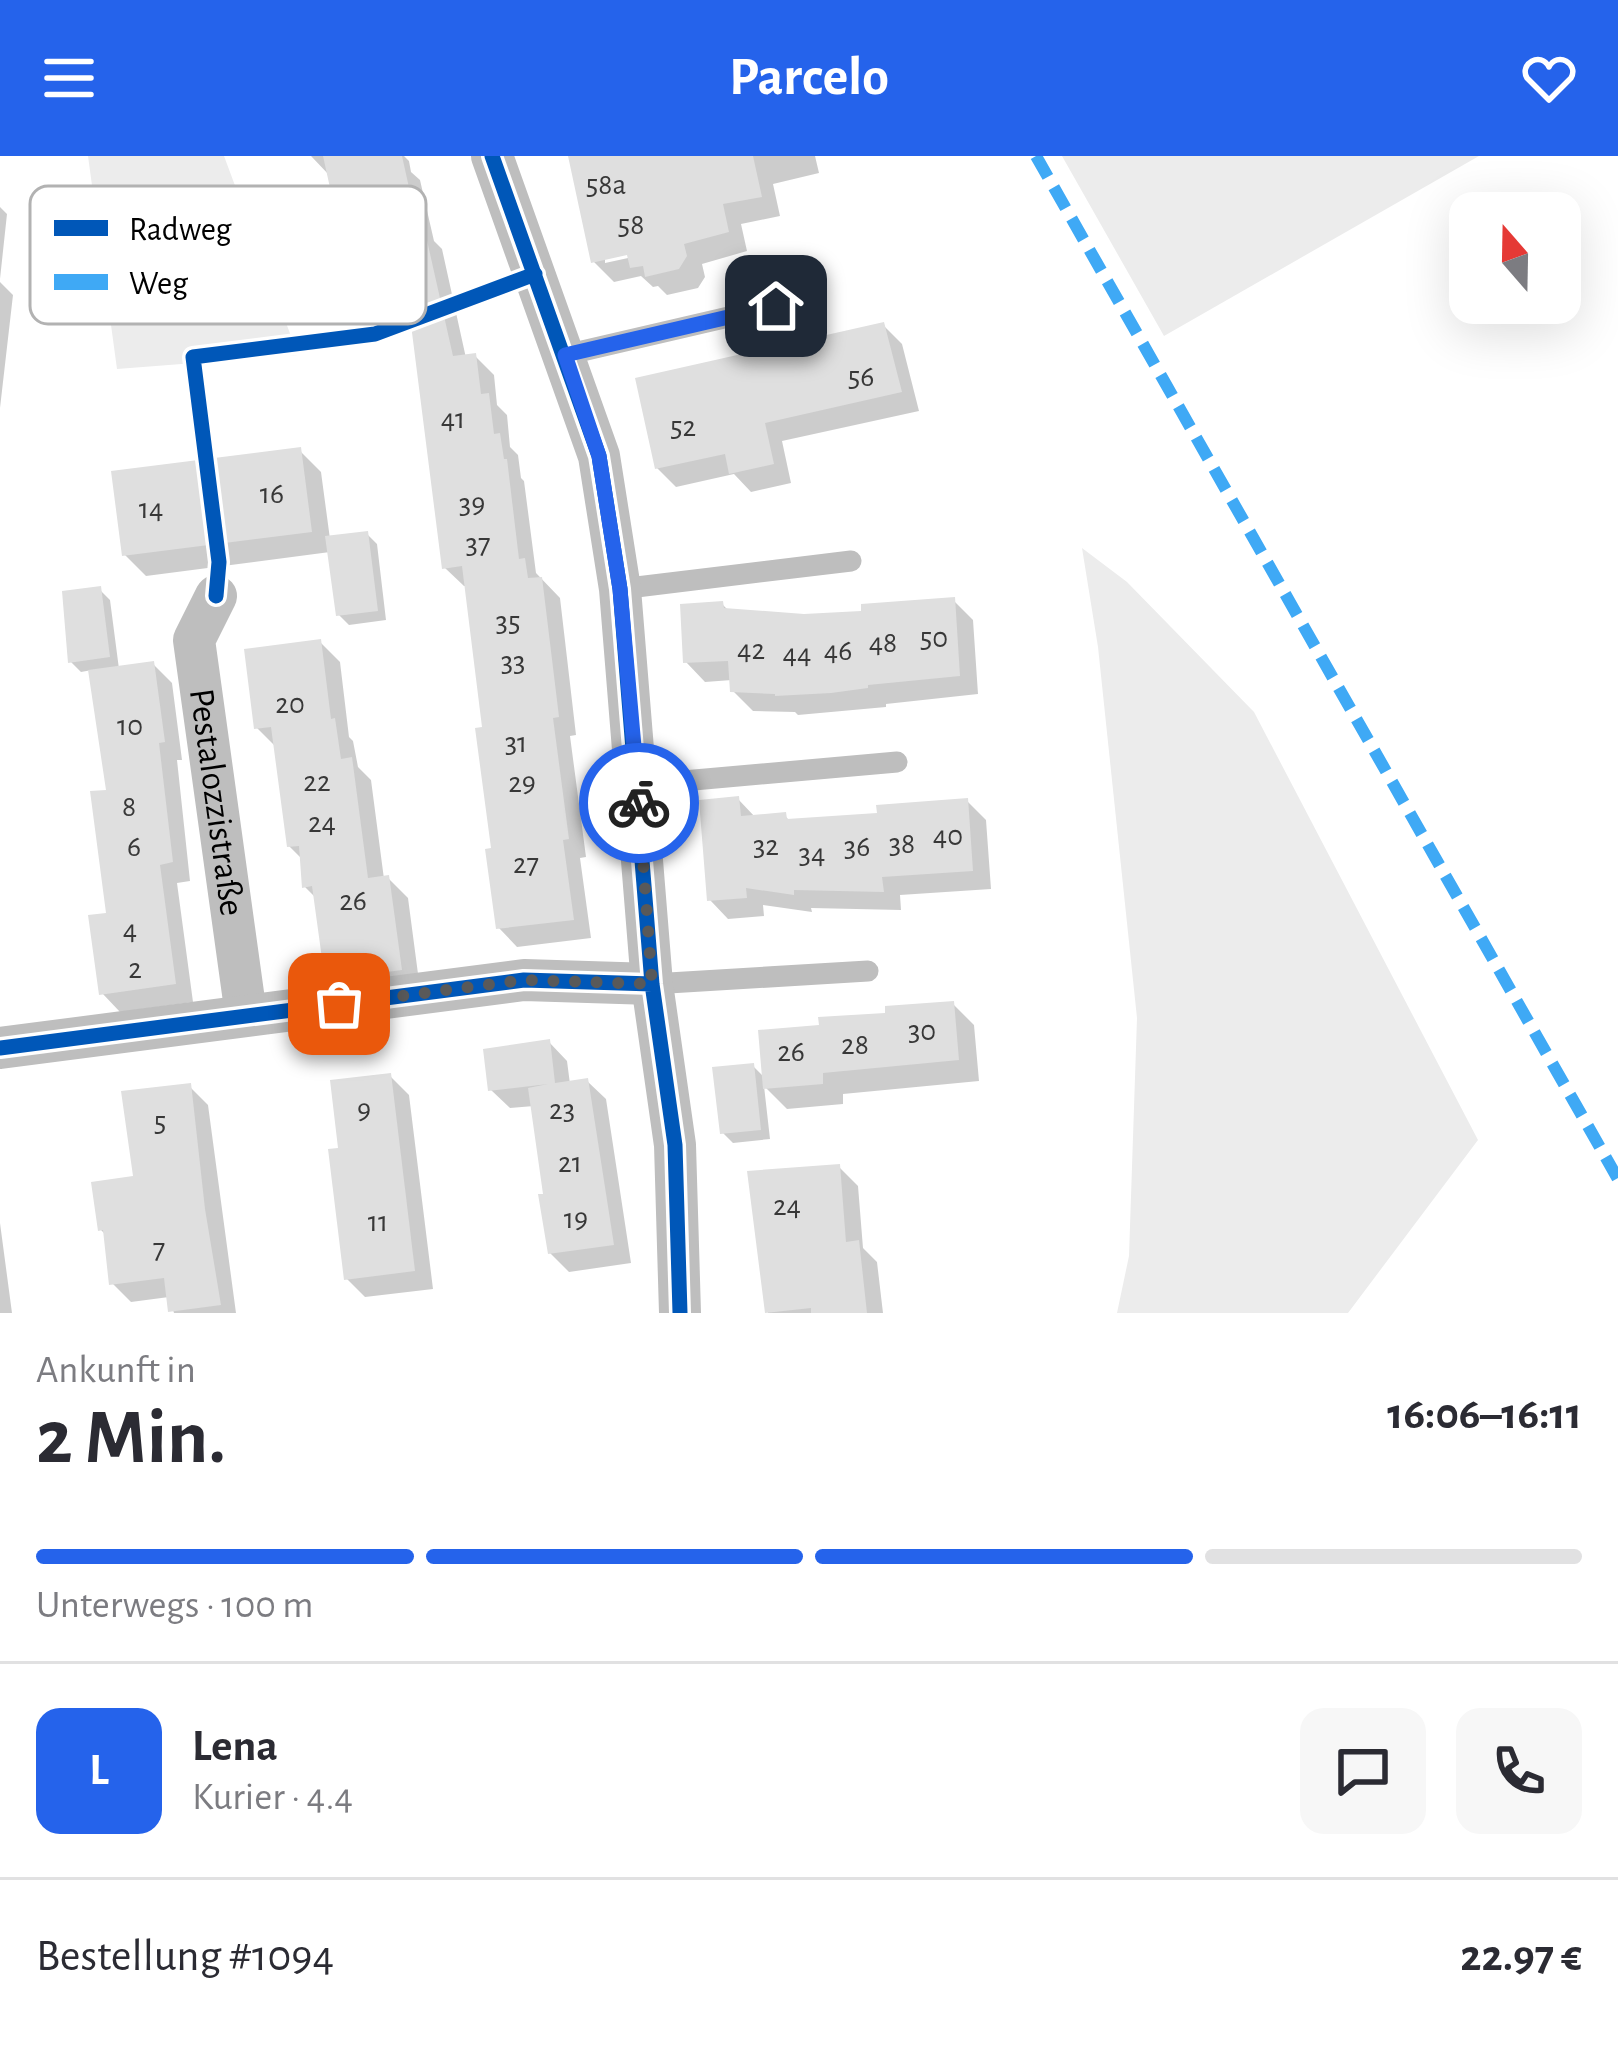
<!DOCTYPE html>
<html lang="de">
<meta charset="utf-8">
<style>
body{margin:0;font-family:"Alegreya Sans",sans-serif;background:#f7f7f7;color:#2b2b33;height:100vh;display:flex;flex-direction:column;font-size:45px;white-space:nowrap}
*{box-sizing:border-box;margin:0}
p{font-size:39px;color:#7c7c81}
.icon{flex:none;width:66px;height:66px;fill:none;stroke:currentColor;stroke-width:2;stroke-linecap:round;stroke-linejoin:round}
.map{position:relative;height:1157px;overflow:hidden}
.details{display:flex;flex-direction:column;background:#fff;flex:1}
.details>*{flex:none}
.needle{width:78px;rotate:340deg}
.controls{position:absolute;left:1449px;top:36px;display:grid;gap:24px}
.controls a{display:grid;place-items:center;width:132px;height:132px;border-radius:24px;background:#fff;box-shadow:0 12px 48px #0002;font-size:60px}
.pin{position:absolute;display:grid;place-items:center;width:102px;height:102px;color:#fff;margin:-51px;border-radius:24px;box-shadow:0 6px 18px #0006}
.courier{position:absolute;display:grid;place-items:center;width:120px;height:120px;margin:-60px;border:9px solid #2563eb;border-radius:50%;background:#fff;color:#222;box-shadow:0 3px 15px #0007}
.head em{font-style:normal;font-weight:700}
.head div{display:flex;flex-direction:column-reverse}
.head{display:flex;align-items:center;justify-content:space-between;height:204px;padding:0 36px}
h1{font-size:78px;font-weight:700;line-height:90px}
.bar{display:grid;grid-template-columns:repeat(4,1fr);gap:18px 12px;align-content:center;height:144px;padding:0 36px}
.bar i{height:15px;border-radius:9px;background:#e1e1e2}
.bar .active{background:#2563eb}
.bar p{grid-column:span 4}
.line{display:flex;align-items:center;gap:30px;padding:0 36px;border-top:3px solid #e1e1e2}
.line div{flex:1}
.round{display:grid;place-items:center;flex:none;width:126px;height:126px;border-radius:24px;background:#f7f7f7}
header{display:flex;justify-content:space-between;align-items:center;height:156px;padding:0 36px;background:#2563eb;color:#fff;font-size:54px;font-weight:700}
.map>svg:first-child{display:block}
.green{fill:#ececec}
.shadow{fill:#0003;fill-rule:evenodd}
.building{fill:#dfdfdf}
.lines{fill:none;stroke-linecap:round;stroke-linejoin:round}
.lane{stroke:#bebebe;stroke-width:21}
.street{stroke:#bebebe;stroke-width:42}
.quiet{stroke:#3fa9f5;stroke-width:12;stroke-dasharray:24 12;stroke-linecap:butt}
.cycleway-casing{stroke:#fff;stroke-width:22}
.cycleway{stroke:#0057b8;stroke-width:15}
.done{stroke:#595959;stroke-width:12;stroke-dasharray:0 21.6}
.route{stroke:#2563eb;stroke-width:15}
.labels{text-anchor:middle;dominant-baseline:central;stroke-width:9;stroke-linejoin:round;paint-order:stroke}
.number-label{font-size:30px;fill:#383838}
.street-label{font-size:36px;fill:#000;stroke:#fff}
.key{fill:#fff;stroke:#b2b2b2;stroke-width:3}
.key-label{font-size:33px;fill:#000}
</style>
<header><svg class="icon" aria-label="menu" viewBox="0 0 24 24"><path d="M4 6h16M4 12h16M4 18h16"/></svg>Parcelo<svg class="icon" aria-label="heart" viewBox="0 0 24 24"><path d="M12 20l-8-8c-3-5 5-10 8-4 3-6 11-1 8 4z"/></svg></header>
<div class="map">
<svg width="1618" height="1157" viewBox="0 0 1618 1157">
<rect width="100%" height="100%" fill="#fff"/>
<!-- green -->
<path class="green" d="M88,0h136l74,199 -181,14z
M1062,0h417l-315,180z
M1082,392l45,34 127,130 224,428 -130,173h-231l12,-57 8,-238 -39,-371z"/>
<!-- shadow -->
<path class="shadow" d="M311,0h93l5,5 2,11 9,8 14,61 8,8 24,109 9,-2 19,19 3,30 10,10 3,32 8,8 3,23 3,3 12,92 24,25 16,137 -6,1 16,121 -6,1 11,80 -74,9 -18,-19 -13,-199 -18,-143h-4l-19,-18 -33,-253 -14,-14 -3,-15 -25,5 -19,-18 -21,-97z
M571,0h244l4,17 -46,11 7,32 -39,8 6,27 -45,13 3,13 -7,11 -31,7 -9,-9 -5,1 -12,-11 -27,6 -20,-20zM641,93l1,6 -37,8v-6z
M0,51l7,7 -7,65z
M0,126l13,13 -13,113z
M883,169l19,19 17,67 -137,30 9,42 -40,9 -17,-18 -58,13 -19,-19z
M300,295l21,21 9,67 37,-5 10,10 9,76 -37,5 -10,-10 -9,-63 -184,24 -21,-21z
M100,434l10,10 9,69 34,-5 19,19 10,77h-5l13,121 -13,2 16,119 -73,10 -18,-19 8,-77 -1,-123 -17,-123 -11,2 -10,-10z
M953,444l20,20 5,74 -92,10v3l-88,8 -3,-3 -42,-1 -20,-20 -1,-11 -27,2 -19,-20 36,-58 7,7 75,6 60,-3z
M320,486l20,20 9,75 4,4 5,26 13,13 13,99 4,-1 20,20 12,91 -75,-5 -19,-19 -10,-67 -11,-11 -2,-27 -14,-14 -13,-99 -19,-19z
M738,643l18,19 29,-2 6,6 89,-6 87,-15 19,19 5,69 -91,6 1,15 -90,-2 1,4 -49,-7 1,11 -36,3 -18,-19z
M953,848l21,21 5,56 -136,13v10l-56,5 -23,-23 6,53 -37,4 -10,-10 30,-67 12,12 124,-62z
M549,886l18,19 3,23 17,-3 19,18 25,164 -62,9 -19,-19 -16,-147 -24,2 -19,-18z
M390,920l19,19 24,194 -68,8 -18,-18 -5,-128z
M190,931l18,18 28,208h-62l-5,-16 -38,5 -19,-19 -6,-48 -5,-5 35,-51z
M839,1011l19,19 5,62 14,14 6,51h-115l-18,-139z
M0,1067l12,90h-12z"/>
<!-- building -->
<path class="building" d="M323,0h79l16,72 6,-1 29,129 23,-3 5,41 8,-1 5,41 6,-1 4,26h3l12,100 6,-1 3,20 14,-1 17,140 -6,1 16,121 -6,1 11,80 -78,9 -11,-80 6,-1 -16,-120 7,-1 -20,-161 -20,3 -34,-268 -13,1 -8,-37 -38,9z
M568,0h185l9,41 -39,7 6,28 -45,12 3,12 -8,13 -34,8 -2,-11 -13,2 -3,-13 -36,8z
M884,166l18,70 -137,31 9,41 -45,10 -4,-20 -70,15 -20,-91z
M301,291l11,85 -190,24 -11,-85z
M368,375l10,80 -42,5 -11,-80z
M101,430l9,71 -42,6 -6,-72z
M955,441l5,79 -92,9v3l-37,5 -56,3v-2l-45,-2 -2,-31 -45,2 -3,-59 43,-3 1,7 80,6 57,-3v-7z
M321,483l10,80 4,-1 6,41 11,-2 16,121 21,-3 13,95 -38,5 -2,-15 -39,6 -11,-80 -10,2 -3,-42 -12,1 -16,-120 -17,2 -10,-80z
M154,505l11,81 -6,1 14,119 -13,3 16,119 -77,11 -11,-80 18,-2 -16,-122 16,-1 -18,-120z
M739,640l2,20 45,-4 1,7 90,-6 -1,-8 92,-7 5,73 -91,6 2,15 -90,-2v5l-48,-7 1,10 -40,3 -8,-101z
M954,845l5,59 -136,13v11l-60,5 -5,-59 61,-5 -1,-8 67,-4v-7z
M550,883l5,44 33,-5 26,167 -66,9 -10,-60h5l-15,-106 20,-4 -60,7 -5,-42z
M754,907l7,67 -41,4 -8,-67z
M391,917l24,198 -71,9 -16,-131 10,-1 -8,-68z
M191,927l14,126 16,96 -53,7 -4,-34 -55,7 -6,-55 -5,1 -7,-49 42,-6 -12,-85z
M840,1008l6,78 13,-2 8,73h-56v-5l-46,5 -18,-142z"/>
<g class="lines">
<!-- lane -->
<path class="lane" d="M565,199l211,-49
M620,433l231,-28
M638,629l259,-23
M652,828l216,-13"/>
<!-- street -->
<g class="street">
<path d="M492,0l107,300 21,133 32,395 23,161 5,168"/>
<path id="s1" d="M216,440l-22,44 52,375"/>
<path d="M0,892l524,-68 128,4"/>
</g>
<!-- quiet -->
<path class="quiet" d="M1036,0l582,1023"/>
<!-- cycleway casing -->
<g class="cycleway-casing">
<path id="cycleway" d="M492,0l107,300 21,133 32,395 23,161 5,168
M216,440l3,-34 -26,-205 182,-23 160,-60
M0,892l524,-68 128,4"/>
</g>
<!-- cycleway -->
<use href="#cycleway" class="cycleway"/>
</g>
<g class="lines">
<!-- done -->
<path class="done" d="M339,848l185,-24 128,4 -13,-181"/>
<!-- route -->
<path class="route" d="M639,647l-19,-214 -21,-133 -34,-101 211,-49"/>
</g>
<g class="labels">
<!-- number labels -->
<g class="number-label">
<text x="606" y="29">58a</text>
<text x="631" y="69">58</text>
<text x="861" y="221">56</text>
<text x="453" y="263">41</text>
<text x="683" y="271">52</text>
<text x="272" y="338">16</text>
<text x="472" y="348">39</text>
<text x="151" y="353">14</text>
<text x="478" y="388">37</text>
<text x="508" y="466">35</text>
<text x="934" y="482">50</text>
<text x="883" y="487">48</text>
<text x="751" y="494">42</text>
<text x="838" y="495">46</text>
<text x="797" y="498">44</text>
<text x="513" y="506">33</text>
<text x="290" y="548">20</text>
<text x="130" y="570">10</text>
<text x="516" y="587">31</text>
<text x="317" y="626">22</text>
<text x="522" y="627">29</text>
<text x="129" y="651">8</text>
<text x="322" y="667">24</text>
<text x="948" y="680">40</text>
<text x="902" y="688">38</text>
<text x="766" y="690">32</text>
<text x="134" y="691">6</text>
<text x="857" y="691">36</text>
<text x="812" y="698">34</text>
<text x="526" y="708">27</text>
<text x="353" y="745">26</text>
<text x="130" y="774">4</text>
<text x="135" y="813">2</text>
<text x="922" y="875">30</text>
<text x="855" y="889">28</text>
<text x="791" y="896">26</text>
<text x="364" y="954">9</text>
<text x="562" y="954">23</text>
<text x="160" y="966">5</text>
<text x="570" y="1007">21</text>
<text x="787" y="1050">24</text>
<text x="576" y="1063">19</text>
<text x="378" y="1066">11</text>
<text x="159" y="1093">7</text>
</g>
<!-- street labels -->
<g class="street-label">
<text stroke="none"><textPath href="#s1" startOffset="213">Pestalozzistraße</textPath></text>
</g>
</g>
<!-- legend -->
<rect x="30" y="30" width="396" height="138" rx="18" class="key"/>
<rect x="54" y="64" width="54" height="16" fill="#0057b8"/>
<rect x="54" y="118" width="54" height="16" fill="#3fa9f5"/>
<g class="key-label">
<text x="129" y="84">Radweg</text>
<text x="129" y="138">Weg</text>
</g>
</svg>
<div class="controls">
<a><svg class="needle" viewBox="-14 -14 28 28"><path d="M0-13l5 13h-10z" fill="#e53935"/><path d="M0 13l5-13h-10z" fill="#7c7c81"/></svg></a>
</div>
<div class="pin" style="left:339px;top:848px;background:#ea580c"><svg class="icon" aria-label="bag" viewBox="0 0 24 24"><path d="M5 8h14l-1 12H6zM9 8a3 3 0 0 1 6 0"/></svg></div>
<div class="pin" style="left:776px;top:150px;background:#1f2937"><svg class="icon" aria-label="home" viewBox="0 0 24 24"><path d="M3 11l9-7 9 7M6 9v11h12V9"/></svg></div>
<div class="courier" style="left:639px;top:647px"><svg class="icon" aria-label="bike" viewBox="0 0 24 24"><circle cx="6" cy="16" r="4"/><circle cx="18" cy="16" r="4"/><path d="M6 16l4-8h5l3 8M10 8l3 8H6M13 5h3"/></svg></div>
</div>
<section class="details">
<div class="head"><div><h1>2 Min.</h1><p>Ankunft in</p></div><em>16:06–16:11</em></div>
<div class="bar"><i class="active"></i><i class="active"></i><i class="active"></i><i></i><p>Unterwegs · 100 m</p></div>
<div class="line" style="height:216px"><b class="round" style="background:#2563eb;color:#fff">L</b><div><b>Lena</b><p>Kurier · 4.4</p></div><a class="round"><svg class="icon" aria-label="chat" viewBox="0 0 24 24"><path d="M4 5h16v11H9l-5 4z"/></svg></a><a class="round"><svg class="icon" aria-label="phone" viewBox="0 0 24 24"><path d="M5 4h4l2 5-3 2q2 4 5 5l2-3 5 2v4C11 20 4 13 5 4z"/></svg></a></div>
<div class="line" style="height:156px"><div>Bestellung #1094</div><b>22.97 €</b></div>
</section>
